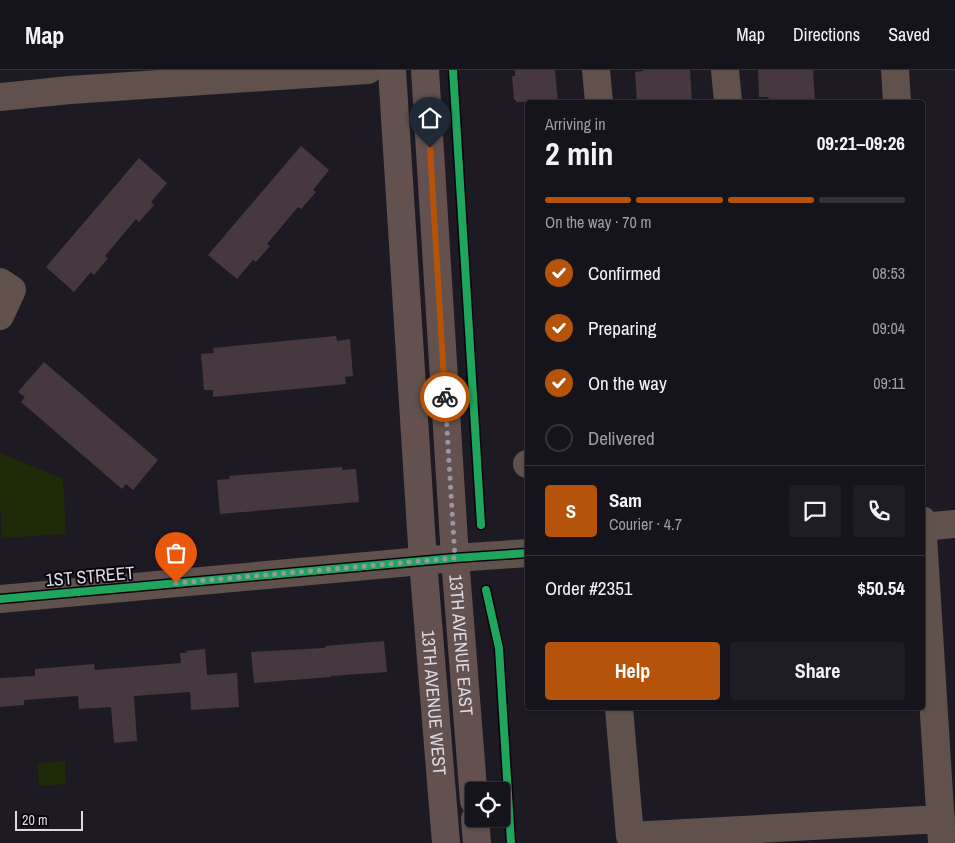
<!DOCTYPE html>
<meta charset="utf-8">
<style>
body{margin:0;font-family:"Archivo Narrow",sans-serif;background:#1f1d24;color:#f1f3f6;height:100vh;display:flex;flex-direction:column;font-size:19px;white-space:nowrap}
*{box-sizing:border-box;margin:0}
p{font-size:16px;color:#9e9ea3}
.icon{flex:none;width:28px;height:28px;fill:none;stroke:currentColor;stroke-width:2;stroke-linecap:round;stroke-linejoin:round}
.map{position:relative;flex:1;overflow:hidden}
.panel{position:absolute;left:525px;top:30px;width:400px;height:610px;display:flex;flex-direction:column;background:#16141b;border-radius:5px;box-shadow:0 1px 4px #0004,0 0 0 1px #35333a}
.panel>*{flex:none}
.tools{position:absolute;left:465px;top:712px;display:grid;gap:10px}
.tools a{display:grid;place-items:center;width:45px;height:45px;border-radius:5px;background:#16141b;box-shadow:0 1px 4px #0004,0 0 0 1px #35333a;font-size:25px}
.scale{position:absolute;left:15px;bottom:12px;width:68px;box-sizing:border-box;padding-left:5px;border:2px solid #ddd9e4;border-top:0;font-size:14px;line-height:18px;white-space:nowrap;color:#ddd9e4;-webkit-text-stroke:4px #07050b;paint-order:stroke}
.pin{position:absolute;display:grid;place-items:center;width:42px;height:42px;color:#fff;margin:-51px -21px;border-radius:50% 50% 50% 0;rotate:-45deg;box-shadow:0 0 5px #0007}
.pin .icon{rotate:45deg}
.courier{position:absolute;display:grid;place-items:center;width:50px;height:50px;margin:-25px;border:4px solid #b45309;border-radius:50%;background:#fff;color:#222;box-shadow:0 1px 6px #0007}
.overview em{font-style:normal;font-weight:700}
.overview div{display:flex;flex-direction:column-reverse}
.overview{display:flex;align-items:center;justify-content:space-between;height:85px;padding:0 20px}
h1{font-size:32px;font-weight:700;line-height:38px}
.bar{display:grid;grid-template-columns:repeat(4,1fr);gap:8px 5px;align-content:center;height:60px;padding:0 20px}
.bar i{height:6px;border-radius:4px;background:#35333a}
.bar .on{background:#b45309}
.bar p{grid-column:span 4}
.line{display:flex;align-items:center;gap:12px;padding:0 20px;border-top:1px solid #35333a}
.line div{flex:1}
.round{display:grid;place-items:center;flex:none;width:52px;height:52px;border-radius:5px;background:#1f1d24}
ol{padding:0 20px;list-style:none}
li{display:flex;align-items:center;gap:15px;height:55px}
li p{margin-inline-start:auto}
li .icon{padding:5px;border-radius:50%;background:#b45309;color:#fff;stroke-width:4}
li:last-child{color:#9e9ea3}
li i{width:28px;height:28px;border:2px solid #35333a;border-radius:50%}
.cta{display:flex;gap:10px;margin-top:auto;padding:10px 20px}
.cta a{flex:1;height:58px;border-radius:5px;background:#b45309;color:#fff;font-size:20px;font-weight:700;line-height:58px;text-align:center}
.cta a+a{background:#1f1d24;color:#f1f3f6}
header{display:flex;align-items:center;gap:30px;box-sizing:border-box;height:70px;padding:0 25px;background:#16141b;border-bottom:1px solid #35333a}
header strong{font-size:24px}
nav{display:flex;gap:28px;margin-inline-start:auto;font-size:18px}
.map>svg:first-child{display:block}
.green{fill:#1f2a09}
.building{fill:#46383e}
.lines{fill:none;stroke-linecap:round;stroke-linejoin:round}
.minor{stroke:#60514c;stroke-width:28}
.major{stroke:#62514e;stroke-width:28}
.cycleway-casing{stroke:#07050b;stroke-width:11}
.cycleway{stroke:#20a55d;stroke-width:8}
.done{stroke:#9a96a1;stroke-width:5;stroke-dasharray:0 9}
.route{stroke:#b45309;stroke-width:6}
.labels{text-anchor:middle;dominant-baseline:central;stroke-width:4;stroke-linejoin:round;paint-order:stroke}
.street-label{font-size:18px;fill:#ddd9e4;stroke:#07050b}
</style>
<header>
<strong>Map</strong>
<nav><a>Map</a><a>Directions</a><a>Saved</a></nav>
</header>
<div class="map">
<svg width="955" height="773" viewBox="0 0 955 773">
<rect width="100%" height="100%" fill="#1e1a24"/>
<!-- green -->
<path class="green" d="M0,383l63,26 3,55 -64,4 -2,-35z
M65,691l1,23 -27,2 -1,-23z"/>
<!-- building -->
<path class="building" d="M515,0h40l3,32h-42v-2h-2l-2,-24h3z
M644,0h46l2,32h-55l-2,-30 8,-1z
M758,0h55l2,32h-42l-6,-5h-8z
M301,76l28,24 -16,20 3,2 -15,17 -3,-2 -31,37 3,2 -14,16 -3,-2 -16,19 -29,-24z
M139,88l28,25 -16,19 3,3 -15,17 -3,-3 -31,37 3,2 -14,17 -3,-3 -17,20 -28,-25z
M336,266l1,5 13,-2 3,37 -8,1 1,7 -133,13v-7h-9l-3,-36 13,-1 -1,-5z
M44,292l114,98 -25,30 -7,-6 -4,5 -101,-87 4,-5 -7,-5z
M342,397v3l14,-1 3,33 -139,12 -3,-34 13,-1 -1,-3z
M384,571l3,31 -56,4v1l-77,6 -3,-31 74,-4v-2z
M205,579l2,26 30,-2 2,34 -48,3 -1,-18 -56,4 3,45 -23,2 -3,-36 -32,2 -1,-13 -54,4v5l-24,2v-29l35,-2v-7l59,-5 1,6 86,-7 -1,-10h7l-1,-2z"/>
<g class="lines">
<!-- minor -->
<path class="minor" d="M596,0l3,32
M725,0l3,32
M895,0l2,32
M0,27l70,-7 298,-20
M0,212l12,8 -12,26
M527,394h1
M922,450l20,323
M922,457l33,-3
M0,529l455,-41 73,-5
M619,638l11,128 311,-17"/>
<!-- major -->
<g class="major">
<path id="s1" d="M392,0l31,491 23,282"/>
<path id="s2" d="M425,0l30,488 19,243"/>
<path d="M475,749l2,24"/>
</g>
<!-- cycleway casing -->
<g class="cycleway-casing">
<path id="cycleway" d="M453,0l28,455
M486,520l13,58 12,195
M0,529l455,-41 73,-5"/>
</g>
<!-- cycleway -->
<use href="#cycleway" class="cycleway"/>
</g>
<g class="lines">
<!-- done -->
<path class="done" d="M176,513l279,-25 -10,-161"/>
<!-- route -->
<path class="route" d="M430,78l15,249"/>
</g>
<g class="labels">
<!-- street labels -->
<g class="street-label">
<text transform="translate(90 506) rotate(-5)">1ST STREET</text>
<text stroke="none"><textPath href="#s2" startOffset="576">13TH AVENUE EAST</textPath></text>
<text stroke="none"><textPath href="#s1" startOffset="634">13TH AVENUE WEST</textPath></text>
</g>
</g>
</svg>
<div class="tools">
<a><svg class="icon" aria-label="locate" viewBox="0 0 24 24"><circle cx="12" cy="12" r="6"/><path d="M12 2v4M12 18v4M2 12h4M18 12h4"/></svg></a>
</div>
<div class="scale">20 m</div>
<div class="pin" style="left:176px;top:513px;background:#ea580c"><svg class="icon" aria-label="bag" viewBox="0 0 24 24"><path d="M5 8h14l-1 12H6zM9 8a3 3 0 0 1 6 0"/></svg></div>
<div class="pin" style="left:430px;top:78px;background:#1f2937"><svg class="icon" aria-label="home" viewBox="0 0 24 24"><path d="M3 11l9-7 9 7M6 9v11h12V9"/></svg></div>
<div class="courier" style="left:445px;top:327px"><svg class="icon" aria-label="bike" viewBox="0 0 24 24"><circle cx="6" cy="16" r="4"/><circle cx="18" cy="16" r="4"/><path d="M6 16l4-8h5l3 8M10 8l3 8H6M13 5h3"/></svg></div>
<section class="panel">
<div class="overview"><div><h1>2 min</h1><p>Arriving in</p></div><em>09:21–09:26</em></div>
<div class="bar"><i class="on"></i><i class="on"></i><i class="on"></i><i></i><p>On the way · 70 m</p></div>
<ol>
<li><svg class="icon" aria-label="check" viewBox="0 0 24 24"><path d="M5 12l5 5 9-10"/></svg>Confirmed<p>08:53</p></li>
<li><svg class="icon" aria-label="check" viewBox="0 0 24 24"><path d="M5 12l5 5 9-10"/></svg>Preparing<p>09:04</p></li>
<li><svg class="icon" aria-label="check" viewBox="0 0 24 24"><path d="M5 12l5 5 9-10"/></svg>On the way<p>09:11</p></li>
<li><i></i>Delivered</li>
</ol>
<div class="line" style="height:90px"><b class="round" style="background:#b45309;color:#fff">S</b><div><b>Sam</b><p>Courier · 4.7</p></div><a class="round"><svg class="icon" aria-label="chat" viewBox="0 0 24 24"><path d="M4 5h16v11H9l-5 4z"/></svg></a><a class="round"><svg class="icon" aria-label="phone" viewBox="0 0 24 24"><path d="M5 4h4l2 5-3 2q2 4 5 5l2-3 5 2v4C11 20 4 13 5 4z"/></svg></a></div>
<div class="line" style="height:65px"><div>Order #2351</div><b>$50.54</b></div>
<div class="cta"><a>Help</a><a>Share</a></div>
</section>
</div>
